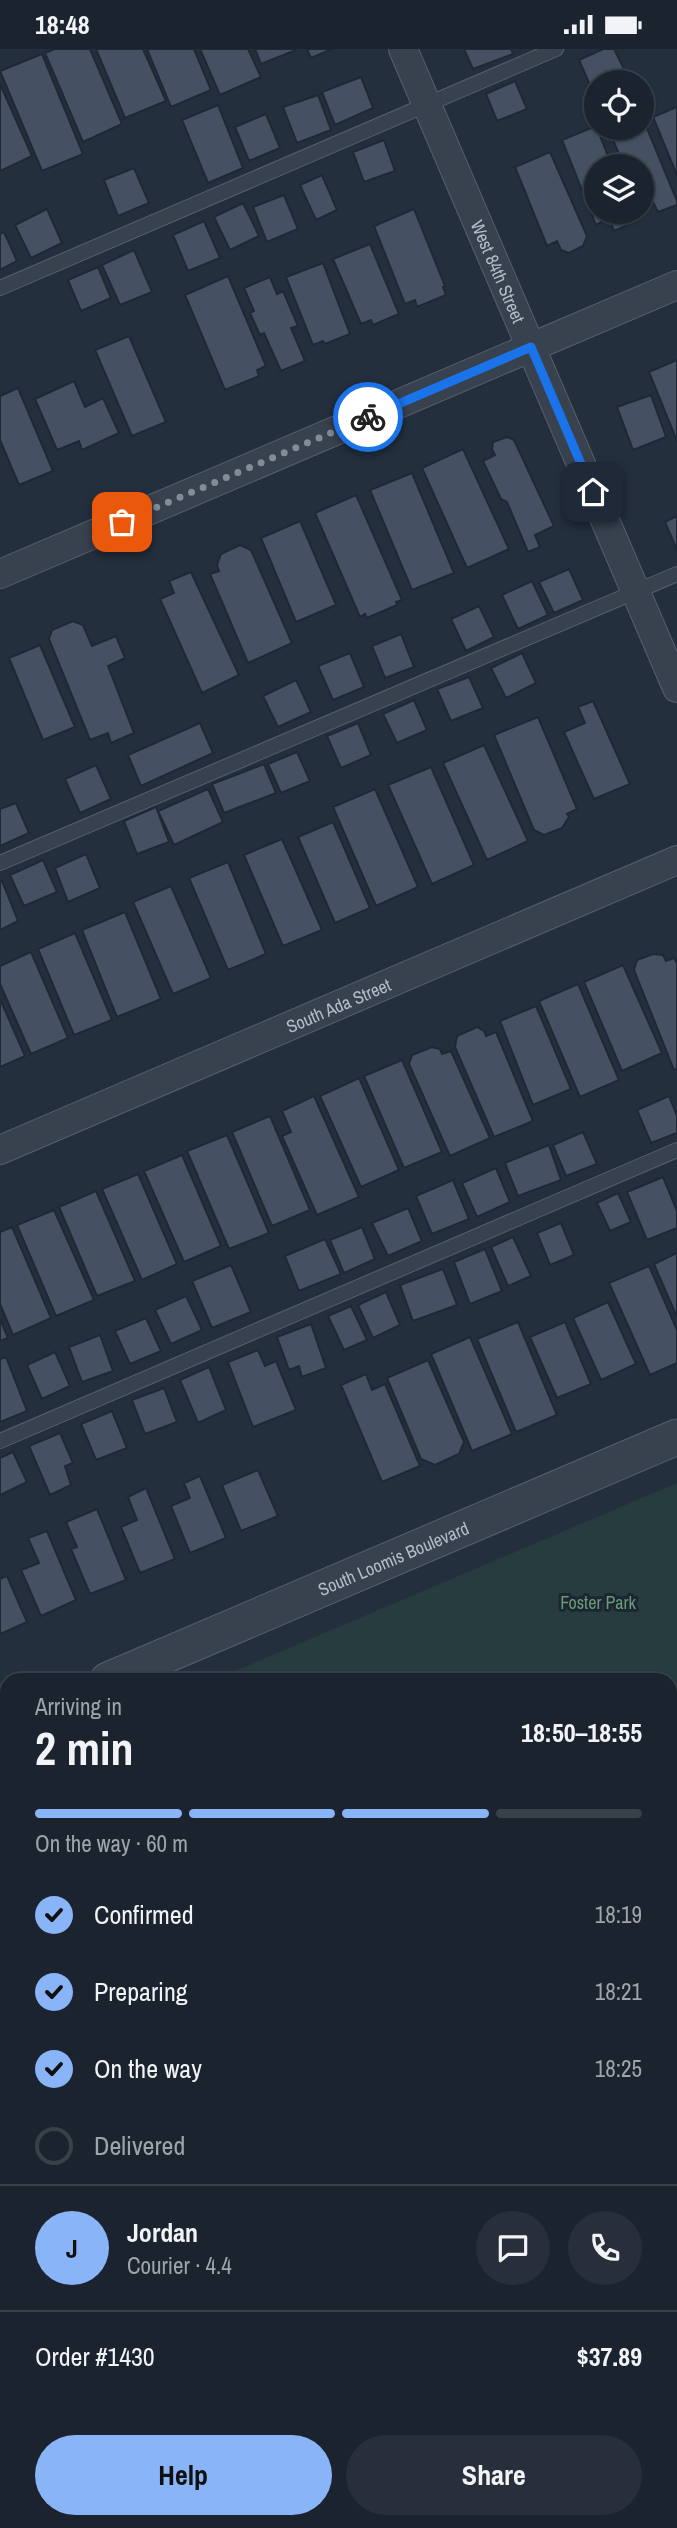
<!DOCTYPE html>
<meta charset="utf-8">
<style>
body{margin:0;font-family:"Archivo Narrow",sans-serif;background:#282f3a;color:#f1f3f6;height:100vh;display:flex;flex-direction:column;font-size:26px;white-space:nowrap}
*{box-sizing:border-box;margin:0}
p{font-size:23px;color:#a0a4aa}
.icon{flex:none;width:38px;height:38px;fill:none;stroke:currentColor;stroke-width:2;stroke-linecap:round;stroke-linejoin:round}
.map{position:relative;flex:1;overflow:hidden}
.details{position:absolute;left:0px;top:1624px;width:677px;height:856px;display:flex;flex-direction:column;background:#1b232e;border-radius:21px 21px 0 0;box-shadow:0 2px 5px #0004,0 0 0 2px #39404a}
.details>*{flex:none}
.controls{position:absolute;left:584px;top:21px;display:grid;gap:14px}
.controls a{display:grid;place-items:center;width:70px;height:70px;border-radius:50%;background:#1b232e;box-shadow:0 2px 5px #0004,0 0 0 2px #39404a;font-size:35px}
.pin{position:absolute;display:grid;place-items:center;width:60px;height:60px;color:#fff;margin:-30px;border-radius:14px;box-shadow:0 4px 10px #0006}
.courier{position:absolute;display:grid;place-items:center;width:70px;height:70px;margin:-35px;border:5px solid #1a73e8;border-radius:50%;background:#fff;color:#222;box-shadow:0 2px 9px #0007}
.head em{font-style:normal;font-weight:700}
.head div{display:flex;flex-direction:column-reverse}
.head{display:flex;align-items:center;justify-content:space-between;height:119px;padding:0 35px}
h1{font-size:46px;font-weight:700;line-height:52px}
.bar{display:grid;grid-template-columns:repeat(4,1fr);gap:10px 7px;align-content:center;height:84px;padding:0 35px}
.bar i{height:9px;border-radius:5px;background:#39404a}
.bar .on{background:#8ab4f8}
.bar p{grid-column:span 4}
.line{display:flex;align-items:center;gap:18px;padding:0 35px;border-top:2px solid #39404a}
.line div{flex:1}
.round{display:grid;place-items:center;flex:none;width:74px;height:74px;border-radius:37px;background:#282f3a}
ol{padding:0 35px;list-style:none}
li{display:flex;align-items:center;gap:21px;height:77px}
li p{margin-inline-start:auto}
li .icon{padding:7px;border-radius:50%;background:#8ab4f8;color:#111;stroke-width:4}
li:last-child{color:#a0a4aa}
li i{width:38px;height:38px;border:4px solid #39404a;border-radius:50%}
.button{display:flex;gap:14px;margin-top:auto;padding:14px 35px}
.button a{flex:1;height:80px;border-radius:42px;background:#8ab4f8;color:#111;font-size:28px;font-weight:700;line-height:80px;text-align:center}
.button a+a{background:#282f3a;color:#f1f3f6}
.status{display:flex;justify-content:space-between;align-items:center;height:49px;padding:0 35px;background:#1b232e;direction:ltr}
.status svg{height:19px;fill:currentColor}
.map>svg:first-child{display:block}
.green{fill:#263c3f}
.building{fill:#455162;stroke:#1f2835;stroke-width:2}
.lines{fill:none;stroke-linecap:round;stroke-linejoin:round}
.service-casing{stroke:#565f6c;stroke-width:16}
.minor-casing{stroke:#565f6c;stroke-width:30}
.tertiary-casing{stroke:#565f6c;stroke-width:37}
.path{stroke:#44595c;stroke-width:4.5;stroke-dasharray:5 5;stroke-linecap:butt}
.service{stroke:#38414e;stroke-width:14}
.minor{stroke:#38414e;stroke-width:28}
.tertiary{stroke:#38414e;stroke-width:35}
.done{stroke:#828b98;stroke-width:7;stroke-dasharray:0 12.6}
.route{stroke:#1a73e8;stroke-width:9}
.labels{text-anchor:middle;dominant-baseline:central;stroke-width:6;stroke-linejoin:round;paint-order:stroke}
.street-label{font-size:18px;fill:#b4bcc9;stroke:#1d2633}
.park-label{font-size:18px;fill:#6b9a76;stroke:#1d2633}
</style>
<div class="status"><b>18:48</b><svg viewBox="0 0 49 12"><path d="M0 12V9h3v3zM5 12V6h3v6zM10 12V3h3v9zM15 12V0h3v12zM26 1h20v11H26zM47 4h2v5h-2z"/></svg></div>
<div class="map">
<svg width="677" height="2479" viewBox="0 0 677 2479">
<rect width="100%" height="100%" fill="#242f3e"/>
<!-- green -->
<path class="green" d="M677,1434v1045h-326l-3,-6h322v-842h-456z"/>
<!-- building -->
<path class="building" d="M55,0h35l32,75 -39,18 -38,-89z
M96,0h47l23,52 -41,17z
M147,0h47l17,41 -40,17z
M200,0h48l13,28 -41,18z
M255,0h41v1l-35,14z
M307,0h25l-21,9z
M464,0h47l2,5 -40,15z
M603,0h11l14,28 -12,5h-19v9l-4,1 -14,-32z
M42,5l41,100 -41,17 -42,-100z
M361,28l12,31 -38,17 -13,-33z
M515,32l12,28 -30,12 -11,-27z
M0,35l32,72 -32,15z
M318,46l13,35 -34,13 -14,-36z
M218,56l25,63 -35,15 -26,-63z
M677,58v68l-24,-58z
M266,65l14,34 -31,13 -14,-34z
M642,67l35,85v4l-19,7 -6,-12 -10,5v-39h-18l-16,-38h34z
M596,77l16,40h-15v46h34l4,10 -21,9 -5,-13 -13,7 -34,-85z
M384,91l11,31 -31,11 -11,-30z
M550,103l37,84 -4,10 -14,7 -8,-3 -4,-9 -10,5 -32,-79z
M134,119l15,35 -31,13 -14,-36z
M322,126l15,35 -21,10 -16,-35z
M284,146l14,34 -31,13 -14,-35z
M243,154l16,33 -29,14 -16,-33z
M47,160l15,34 -31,15 -16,-33z
M414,160l31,77 -2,1 3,8 -29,12 -2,-7 -10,4 -31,-78z
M204,172l16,37 -32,13 -15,-36z
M4,183l13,29 -17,9v-36z
M370,195l29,70 -26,11 -2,-5 -10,4 -28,-65z
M134,201l18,42 -32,13 -18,-40z
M323,214l27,71 -25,10 -2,-3 -10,4 -27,-68z
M98,218l13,31 -30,13 -13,-31z
M228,227l38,90 -9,4 2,6 -34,14 -40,-95z
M270,228l7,17 6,-3 15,35 -7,2 14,33 -24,10 -17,-38 -4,2 -10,-22 4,-2 -10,-23z
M129,287l37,86 -34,14 -37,-86z
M677,311v81l-28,-69z
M74,332l11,26 18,-9 16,35 -37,17 -3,-9 -22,9 -22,-51z
M18,339l35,83 -34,14 -19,-45v-44z
M651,346l15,42 -33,13 -16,-43z
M507,388l7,3 40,86 -19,9 5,12 -12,5 -21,-50 -6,-3 -18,-38 12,-6 -3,-6 1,-7z
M463,400l46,100 -42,19 -45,-100z
M412,424l42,100 -42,17 -42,-100z
M356,446l46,105 -6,2 1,3 -30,13 -2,-4 -5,3 -45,-104z
M677,467v34l-12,-28z
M300,472l36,84 -40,17 -35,-84z
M240,496l11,5 41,93 -44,20 -38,-89 9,-3 -2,-6 4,-11z
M569,520l14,31 -29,13 -15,-31z
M191,523l48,103 -37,18 -42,-94 14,-6 -5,-12z
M532,532l16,34 -30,14 -16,-34z
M479,557l15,31 -28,14 -15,-32z
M73,572l10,4 9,21 24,-10 9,22 -17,8 26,67 -23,10 -3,-10 -18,7 -41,-101 3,-9z
M401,585l13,33 -29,11 -13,-32z
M40,596l35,82 -32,13 -34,-82z
M350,604l14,34 -31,13 -15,-34z
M522,604l14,30 -30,15 -15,-30z
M469,628l14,31 -32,13 -14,-32z
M296,631l15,32 -33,15 -15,-31z
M414,651l13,30 -30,13 -14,-29z
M593,652l37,83 -36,15 -30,-67 21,-9 -7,-16z
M538,668l39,92 -10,5 2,3 -7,11 -18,7 -10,-5 -40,-95z
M200,674l13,30 -72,33 -13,-31z
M358,674l13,32 -30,13 -14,-32z
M484,696l44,96 -41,19 -44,-97z
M297,703l13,29 -29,12 -13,-29z
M264,715l12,29 -52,20 -12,-29z
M96,716l15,34 -31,14 -15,-34z
M431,718l43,98 -42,19 -44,-99z
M208,740l15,33 -49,23 -16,-34z
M375,740l43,98 -42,19 -43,-99z
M16,754l13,30 -29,13v-37z
M156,758l13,35 -32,12 -13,-33z
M333,773l37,86 -35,15 -37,-86z
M282,790l40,91 -39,16 -39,-91z
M86,805l14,34 -32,14 -13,-34z
M43,811l14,32 -33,14 -14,-31z
M228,813l38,92 -38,16 -39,-92z
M2,832l16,40 -18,9v-48z
M171,837l40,92 -38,16 -40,-92z
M125,863l36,87 -44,18 -35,-87z
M75,884l37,87 -38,15 -36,-86z
M31,903l37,86 -37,16 -31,-70v-18z
M653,905l10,1 3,6 8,-3 3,5v106l-3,1 -40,-100 3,-10z
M623,916l39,88 -40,18 -38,-89z
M578,935l41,96 -39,17 -41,-96z
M0,950l25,57 -25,11z
M536,957l35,83 -38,16 -33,-84z
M477,978l7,4 2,5 10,-4 37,89 -39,16 -39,-90 2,-11z
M432,998l8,2 2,5 9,-3 39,87 -40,18 -41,-92 3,-9z
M402,1011l40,92 -38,16 -40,-92z
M359,1029l40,92 -38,17 -41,-91z
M314,1047l45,101 -42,18 -35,-79 9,-4 -9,-21z
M669,1047l8,20v17l-26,10 -14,-33z
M270,1067l40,94 -38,16 -40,-94z
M583,1083l14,32 -31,12 -13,-31z
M227,1086l42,98 -40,16 -42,-98z
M549,1096l12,35 -43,16 -13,-33z
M182,1106l39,91 -37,16 -40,-91z
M496,1119l14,34 -33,15 -15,-34z
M138,1125l39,90 -35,16 -40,-91z
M663,1128l14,34v17l-30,12 -20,-48z
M453,1131l16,39 -37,15 -16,-38z
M96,1142l39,90 -38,15 -38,-89z
M618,1144l13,29 -21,9 -13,-28z
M408,1159l14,33 -34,15 -16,-33z
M54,1161l40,90 -38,16 -39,-91z
M561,1174l13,32 -24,10 -13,-32z
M12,1178l39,91 -38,17 -13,-31v-72z
M362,1178l13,32 -31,14 -14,-33z
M513,1188l18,39 -23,10 -17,-39z
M325,1190l16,35 -42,17 -14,-35z
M485,1200l17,42 -32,13 -16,-42z
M677,1204v64l-23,-53z
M231,1216l20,47 -39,16 -20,-47z
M649,1217l28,64v33l-27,12 -41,-92z
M443,1220l14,36 -44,16 -13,-36z
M386,1243l14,33 -27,13 -15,-33z
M186,1247l16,34 -31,14 -16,-34z
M608,1253l28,62 -35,16 -28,-62z
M351,1257l16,34 -23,10 -16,-34z
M146,1269l15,33 -31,13 -15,-33z
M0,1270l8,19 -8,3z
M518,1273l39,93 -41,17 -39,-93z
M565,1273l26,62 -34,14 -27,-61z
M311,1275l15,44 -24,9 -3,-11 -10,4 -12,-33z
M100,1286l13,36 -31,11 -13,-35z
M470,1288l42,97 -40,17 -41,-97z
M258,1301l7,16 11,-5 20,49 -43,17 -25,-65z
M55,1303l15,34 -28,13 -15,-34z
M6,1308l21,54 -27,11v-63z
M428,1311l36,82 -5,12 -24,11 -14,-6 -34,-81z
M209,1318l17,43 -28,13 -18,-43z
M366,1325l6,16 13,-6 35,82 -38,16 -41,-97z
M164,1339l13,34 -32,12 -13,-34z
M112,1362l15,37 -31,12 -15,-36z
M60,1384l13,30 -8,3 6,19 -21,10 -21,-49z
M13,1403l14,30 -27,13v-37z
M258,1421l20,46 -37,15 -19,-46z
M200,1427l26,62 -36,15 -19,-47 19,-8 -6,-15z
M146,1439l29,71 -35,14 -19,-46 16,-7 -9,-23z
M97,1460l29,71 -36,14 -19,-45 6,-2 -11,-25z
M47,1482l29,69 -35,16 -20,-46 18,-7 -11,-25z
M7,1527l20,46 -27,12v-55z
M0,1884l7,16v47l-7,3z
M7,1975v35l-7,-17v-15z
M0,2072l7,17v85l-7,3z
M677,2198v32l-7,-15v-14z
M3,2329l4,9v103l-4,2 -3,-8v-104z
M27,2473h40l2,6h-40z
M74,2473h40l-15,6h-23z
M206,2473h38l6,6h-59z"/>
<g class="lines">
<!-- service casing -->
<g class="service-casing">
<path id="service" d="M0,239l556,-239
M0,814l677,-289
M0,1392l677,-291
M0,1967l7,-2
M149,2479l15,-6"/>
</g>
<!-- minor casing -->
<g class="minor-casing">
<g id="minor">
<path id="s1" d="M403,0l274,639"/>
<path d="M0,525l677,-289"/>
<path id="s2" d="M0,1101l677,-290"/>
<path d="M0,2254l7,-3"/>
</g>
</g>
<!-- tertiary casing -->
<g class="tertiary-casing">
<g id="tertiary">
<path id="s3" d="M108,1631l569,-243"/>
<path d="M0,1677l7,-3"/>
<path d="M0,1741l7,16"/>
<path d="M313,2473l2,6"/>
</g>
</g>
<!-- path -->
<path class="path" d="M670,2418l7,-3
M528,2479l14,-6"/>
<!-- service -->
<use href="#service" class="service"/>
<!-- minor -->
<use href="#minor" class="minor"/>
<!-- tertiary -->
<use href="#tertiary" class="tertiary"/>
</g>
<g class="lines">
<!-- done -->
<path class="done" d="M122,473l246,-105"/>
<!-- route -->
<path class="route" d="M368,368l163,-70 62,145"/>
</g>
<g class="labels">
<!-- street labels -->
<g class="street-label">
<text stroke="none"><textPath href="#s1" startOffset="242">West 84th Street</textPath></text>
<text stroke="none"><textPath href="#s2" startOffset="368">South Ada Street</textPath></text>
<text stroke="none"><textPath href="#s3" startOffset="310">South Loomis Boulevard</textPath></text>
</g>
<!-- park labels -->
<g class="park-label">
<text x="598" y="1553">Foster Park</text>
</g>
</g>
</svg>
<div class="controls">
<a><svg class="icon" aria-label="locate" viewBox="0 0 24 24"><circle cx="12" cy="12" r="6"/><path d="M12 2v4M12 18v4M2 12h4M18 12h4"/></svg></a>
<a><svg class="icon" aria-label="layers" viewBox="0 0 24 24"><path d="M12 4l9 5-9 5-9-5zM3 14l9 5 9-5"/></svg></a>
</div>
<div class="pin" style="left:122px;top:473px;background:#ea580c"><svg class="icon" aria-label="bag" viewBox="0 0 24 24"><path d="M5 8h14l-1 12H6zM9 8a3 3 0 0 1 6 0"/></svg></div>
<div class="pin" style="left:593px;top:443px;background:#1f2937"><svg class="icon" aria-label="home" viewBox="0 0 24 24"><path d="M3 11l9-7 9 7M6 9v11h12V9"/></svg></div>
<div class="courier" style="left:368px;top:368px"><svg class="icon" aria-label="bike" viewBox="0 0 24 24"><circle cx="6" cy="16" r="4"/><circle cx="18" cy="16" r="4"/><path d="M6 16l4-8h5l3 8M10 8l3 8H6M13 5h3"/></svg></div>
<section class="details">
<div class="head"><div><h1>2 min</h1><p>Arriving in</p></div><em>18:50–18:55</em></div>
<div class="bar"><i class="on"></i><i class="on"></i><i class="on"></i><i></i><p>On the way · 60 m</p></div>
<ol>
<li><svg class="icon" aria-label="check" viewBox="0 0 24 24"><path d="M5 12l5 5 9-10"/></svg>Confirmed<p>18:19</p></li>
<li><svg class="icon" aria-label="check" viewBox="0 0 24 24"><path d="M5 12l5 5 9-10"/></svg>Preparing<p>18:21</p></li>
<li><svg class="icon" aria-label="check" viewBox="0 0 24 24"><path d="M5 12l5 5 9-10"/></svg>On the way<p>18:25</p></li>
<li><i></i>Delivered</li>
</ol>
<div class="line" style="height:126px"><b class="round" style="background:#8ab4f8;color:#111">J</b><div><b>Jordan</b><p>Courier · 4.4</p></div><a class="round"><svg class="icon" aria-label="chat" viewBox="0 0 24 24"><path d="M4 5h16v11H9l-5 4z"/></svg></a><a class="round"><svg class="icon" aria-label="phone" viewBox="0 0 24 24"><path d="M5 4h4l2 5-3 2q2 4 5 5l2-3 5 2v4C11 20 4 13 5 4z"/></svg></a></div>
<div class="line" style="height:91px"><div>Order #1430</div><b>$37.89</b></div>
<div class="button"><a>Help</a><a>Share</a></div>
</section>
</div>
